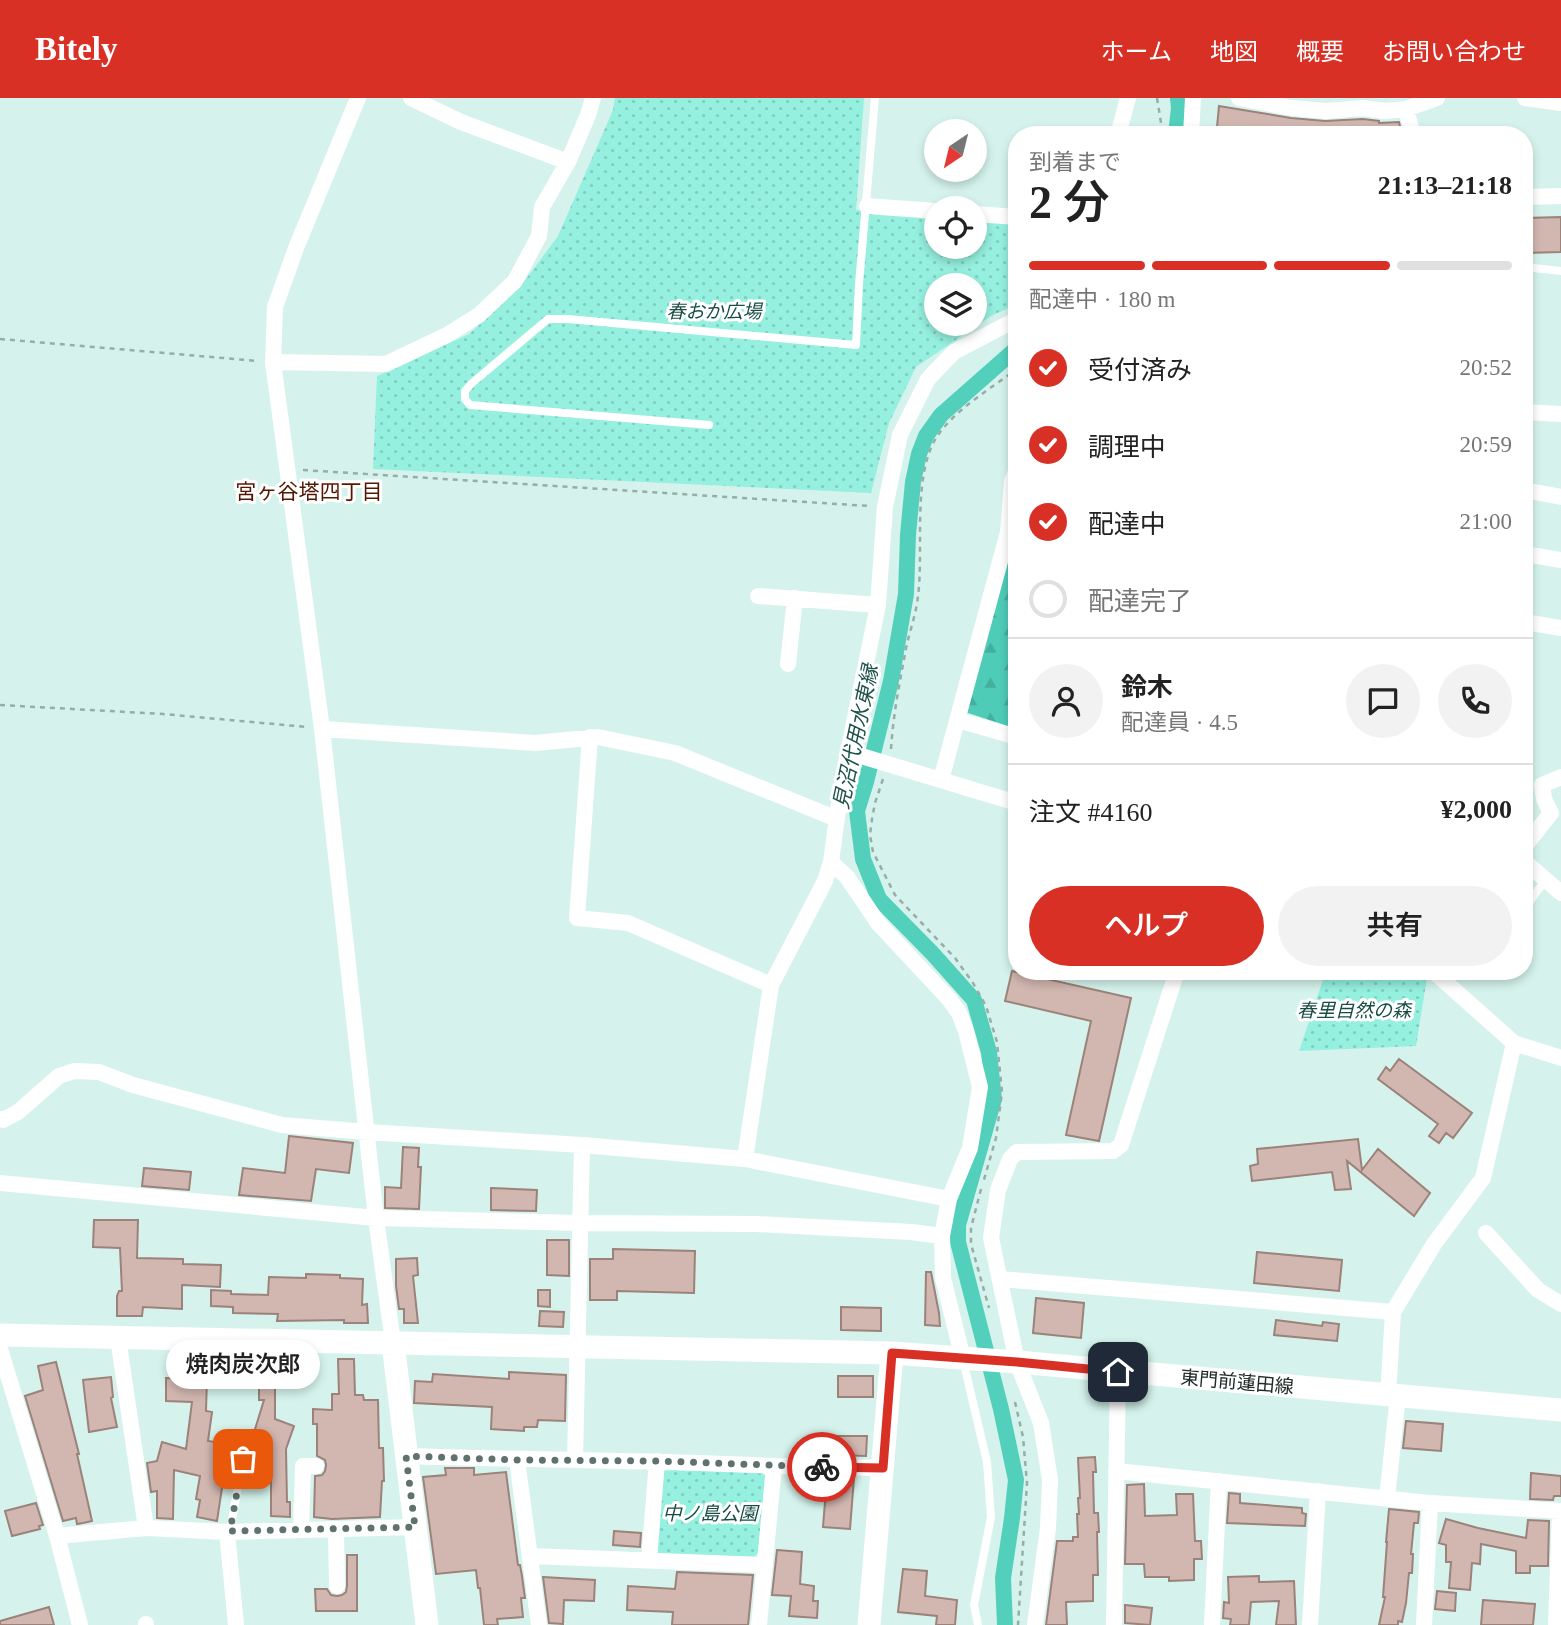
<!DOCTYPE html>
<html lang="ja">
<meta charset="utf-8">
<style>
body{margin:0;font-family:"Times New Roman","Noto Sans JP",serif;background:#f2f2f2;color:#222;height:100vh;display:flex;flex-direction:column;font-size:26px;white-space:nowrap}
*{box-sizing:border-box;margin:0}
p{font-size:23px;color:#767676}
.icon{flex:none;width:38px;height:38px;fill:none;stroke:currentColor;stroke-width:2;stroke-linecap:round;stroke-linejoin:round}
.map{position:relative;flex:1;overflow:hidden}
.drawer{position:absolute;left:1008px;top:28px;width:525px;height:854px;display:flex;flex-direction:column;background:#fff;border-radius:28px;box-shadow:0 4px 10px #0003}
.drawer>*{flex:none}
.needle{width:46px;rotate:215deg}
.tools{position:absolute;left:924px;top:21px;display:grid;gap:14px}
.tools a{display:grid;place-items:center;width:63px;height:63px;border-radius:50%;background:#fff;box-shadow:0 4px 10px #0003;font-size:35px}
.pin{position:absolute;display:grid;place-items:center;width:60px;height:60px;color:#fff;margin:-30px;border-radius:14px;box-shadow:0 4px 10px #0006}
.courier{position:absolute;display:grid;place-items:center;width:70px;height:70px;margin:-35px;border:5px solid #d93025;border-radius:50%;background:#fff;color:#222;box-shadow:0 2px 9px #0007}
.bubble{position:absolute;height:49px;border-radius:24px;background:#fff;box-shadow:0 4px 10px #0003;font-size:23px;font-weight:600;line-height:49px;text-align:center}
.summary em{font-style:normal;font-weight:600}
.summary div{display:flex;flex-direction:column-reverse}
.summary{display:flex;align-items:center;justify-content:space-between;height:119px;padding:0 21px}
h1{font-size:46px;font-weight:600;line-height:52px}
.bar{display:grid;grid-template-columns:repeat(4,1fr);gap:10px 7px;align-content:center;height:84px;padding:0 21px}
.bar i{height:9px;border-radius:5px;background:#e0e0e0}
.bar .selected{background:#d93025}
.bar p{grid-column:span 4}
.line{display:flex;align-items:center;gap:18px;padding:0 21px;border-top:2px solid #e0e0e0}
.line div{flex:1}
.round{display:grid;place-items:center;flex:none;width:74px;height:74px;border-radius:37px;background:#f2f2f2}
ol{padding:0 21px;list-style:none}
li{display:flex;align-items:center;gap:21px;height:77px}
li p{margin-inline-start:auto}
li .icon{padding:7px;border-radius:50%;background:#d93025;color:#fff;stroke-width:4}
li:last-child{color:#767676}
li i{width:38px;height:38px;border:4px solid #e0e0e0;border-radius:50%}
.action{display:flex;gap:14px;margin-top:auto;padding:14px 21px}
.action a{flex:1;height:80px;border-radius:42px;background:#d93025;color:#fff;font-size:28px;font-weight:600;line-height:80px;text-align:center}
.action a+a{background:#f2f2f2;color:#222}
header{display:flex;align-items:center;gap:42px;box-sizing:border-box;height:98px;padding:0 35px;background:#d93025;color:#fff}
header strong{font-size:33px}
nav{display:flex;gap:38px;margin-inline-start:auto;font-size:24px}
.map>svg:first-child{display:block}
.forest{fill:url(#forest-firs)}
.park{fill:url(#park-dots);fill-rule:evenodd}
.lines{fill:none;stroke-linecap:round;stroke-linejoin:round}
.canal{stroke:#53d0bc;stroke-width:16}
.building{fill:#d1b7af;stroke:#9b827a;stroke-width:2}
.path{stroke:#96ada8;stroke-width:2.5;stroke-dasharray:5 5;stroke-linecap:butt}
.lane{stroke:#fff;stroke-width:8}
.street{stroke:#fff;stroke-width:16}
.secondary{stroke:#fff;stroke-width:23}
.done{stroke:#60726e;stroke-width:7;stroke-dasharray:0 12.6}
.route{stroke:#d93025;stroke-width:9}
.labels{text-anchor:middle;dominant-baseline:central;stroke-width:6;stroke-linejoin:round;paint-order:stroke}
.park-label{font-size:19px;font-style:italic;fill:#184d45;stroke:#fff}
.street-label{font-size:19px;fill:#212c2a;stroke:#fff}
.neighbourhood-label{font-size:21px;fill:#551500;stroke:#fff}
.water-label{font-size:21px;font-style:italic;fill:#1e534a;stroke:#fff}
</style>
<header>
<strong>Bitely</strong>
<nav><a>ホーム</a><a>地図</a><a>概要</a><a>お問い合わせ</a></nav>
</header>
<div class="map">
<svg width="1561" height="1527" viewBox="0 0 1561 1527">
<defs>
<pattern id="forest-firs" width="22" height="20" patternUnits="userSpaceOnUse" patternTransform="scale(1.75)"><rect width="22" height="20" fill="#4eccb8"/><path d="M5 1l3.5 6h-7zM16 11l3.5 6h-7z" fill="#44af9e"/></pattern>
<pattern id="park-dots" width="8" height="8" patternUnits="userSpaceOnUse" patternTransform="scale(1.75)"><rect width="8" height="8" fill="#95f0df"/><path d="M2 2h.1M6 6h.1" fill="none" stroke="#80cec0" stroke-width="1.8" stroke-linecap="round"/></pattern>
</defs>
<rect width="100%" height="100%" fill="#d5f3ec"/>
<!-- forest -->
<path class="forest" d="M1017,425v206l-52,-17z"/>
<!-- park -->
<path class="park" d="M615,0h249l-8,112 80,7v30h39v-27l42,3v81l-26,12 -75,51 -27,56 -18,70 -498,-24 4,-93 92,-42 51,-47 38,-51 55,-126zM936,187h39v39h-39z
M1326,873h91l10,7 -11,68 -117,5z
M666,1371l95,3 5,5 -7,75 -5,5 -97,-3 2,-78z"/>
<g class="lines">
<!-- canal -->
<path class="canal" d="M1176,37l3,-27 -1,-10
M1005,1527l-2,-47 9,-60 4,-38 -15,-71 -43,-167v-17l36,-126 -5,-47 -15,-52 -41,-46 -54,-55 -16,-40 -6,-48 9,-29 25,-101 15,-87 2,-59 5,-53 6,-28 7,-18 15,-21 76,-67"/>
</g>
<!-- building -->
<path class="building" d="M1219,8l72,12 34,3 38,-2 16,2v2l20,-1 3,13h-143l-14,-2v-3l-28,-3z
M1561,119v35l-37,1v-35z
M1012,873l119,27 -32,143 -33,-6 25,-114 -86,-20z
M1399,961l73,54 -19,25 -7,-5 -7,10 -10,-7 9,-12 -60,-45 8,-12 4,4z
M289,1038l64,7 -4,30 -33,-4 -5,32 -72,-6 4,-27 42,5z
M1358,1041l4,31 16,-21 52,44 -16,23 -67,-55 4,28 -16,1 -3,-18 -80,9 -2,-15 8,-2 -1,-15z
M403,1049l16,1 -1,19h3l-2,42 -34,-1v-21l16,1z
M144,1070l47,4 -2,18 -47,-4z
M491,1090l46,2 -1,21 -45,-1z
M94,1122h44l-1,38 46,1v5l38,1 -1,22 -38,-2v24l-39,-2 -1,9h-25v-20l2,-5h3l-2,-43 -27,-1z
M547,1142h22v36l-22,-1z
M613,1151l82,2 -1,42 -77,-2v9h-27v-41h23z
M1257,1154l85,8 -3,31 -85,-8z
M417,1160l1,17 -5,1 5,47h-14v-14h-5l-3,-23v-27z
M926,1174h5l8,41 1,13 -15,-1z
M306,1176l34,1v3l23,1 -1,26 5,-1 1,19h-24v-3l-67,1 1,-7 -45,-1v-6l-22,-1v-16l20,1v3l37,1 1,-18 37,1z
M538,1192h12v17l-12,-1z
M1036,1200l48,5 -3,35 -48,-5z
M841,1209l40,1v23l-40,-1z
M540,1213l24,1 -1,15 -24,-1z
M1276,1222l46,6 1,-4 16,2 -2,17 -63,-6z
M338,1261h16l1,36h8l1,5h14l1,48h4l1,33h-2l-2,36 -48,2 -18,-2 1,-41 7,-1 3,-4 1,-6 -1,-5 -8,-4v-32h-4v-15l19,1v-16h7z
M56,1264l23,92h-2l15,67 -9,2 -6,1 -1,-6 -13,3 -38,-125 18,-6 -5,-24z
M509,1274l57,3 -1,46 -27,-1 -1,7h-13v4l-33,-2 1,-22 -78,-4 1,-22 17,1 1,-8 76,5z
M259,1276l16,1v44l19,7 -8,23 1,53h3v15l-19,-1v-71l-19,-6 12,-39h-5z
M838,1278h35v21h-35z
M111,1279l2,20 -2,1 6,29 -28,5 -6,-52z
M166,1280l41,1 -1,32 6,1 -4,29 27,4 -3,18h-4l-4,18h-1l-6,40 -20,-4 3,-17 -4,-1 4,-23 -26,-6 -1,49 -16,-1v-27l-6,1 -4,-29 10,-2 5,-19 24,7 6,-47 -26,-1z
M1406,1323l37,3 -2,27 -38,-3z
M837,1338h30l-1,20 -30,-1z
M1095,1359l1,15h-3l1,41h4l1,19h-2l1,43h-5v26l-27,1 1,23h-21l11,-84h16v-4h5l-1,-23h2l-1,-16h2l-2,-40z
M445,1370h29v7l32,-3 12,93h2l2,11 3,22h-4l2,19 -26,2 1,6h-14l-4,-37h-2l-2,-18 -40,4 -13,-97 23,-2z
M1531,1375l30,3v20h-7l-1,4 -23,-1z
M827,1379l27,1 -4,51 -27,-2z
M1144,1386l1,32 32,-1 -1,-21h17l2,47h6l1,18h-8v21l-25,1v-4h-24l-1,-13h-19l2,-79z
M1229,1395l11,1v9l62,5v5l4,1 -1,12 -78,-3z
M36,1405l7,22 -4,1 1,3 -28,7 -7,-25z
M1389,1411l30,3 -1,11h-4l-3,31h2l-1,19h-3l-3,30 -4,19 -4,-1v4h-19l6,-28h-2l4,-55h-1z
M1446,1421l32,9 48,10 2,-18 21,1 -1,45h-18v7h-14v-22l-35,-7 -1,20 -8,-1 -2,27 -21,-2 2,-26h-5v-17l-7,-2z
M614,1433l27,2 -1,14 -27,-2z
M777,1452l25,2 -2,32 14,2 -1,15h5l-1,17 -28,-2 2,-20 -19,-1z
M347,1457h10v56h-41l-1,-22h12l4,6 6,1 5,-1 4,-3 1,-6z
M903,1471l24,2 -2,25 32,4 -2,25h-19l1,-9 -39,-4z
M677,1474l76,3 -5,50h-76l1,-13 -46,-2 1,-24 47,3z
M1259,1478v6l35,-1 2,44h-20l3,-24 -28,1 -2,23h-19l1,-6 -8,-1 1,-16 5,1 -1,-26z
M543,1479l52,3 -1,21 -30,-1 -1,24 -14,-1z
M1437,1493l19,2 -1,18 -20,-2z
M1483,1502l52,4 -2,21h-52z
M1125,1507l27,3 -2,17 -25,-2z
M49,1509l5,18h-54v-4z"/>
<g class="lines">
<!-- path -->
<path class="path" d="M1157,0l6,37
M0,241l258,22
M303,372l566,36
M0,607l163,9 144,13
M891,651c2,-32 8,-64 14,-95 3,-19 11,-38 13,-58 6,-46 -6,-118 18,-158 18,-28 54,-49 81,-69
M883,681l-8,24 -3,16 -2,16 3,17 22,43 60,63 18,25 13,23 11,36 5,50 -6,46 -13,45
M981,1091l-10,39v16l18,64
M1015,1304l8,35 4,46 -9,142"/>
<!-- lane -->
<path class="lane" d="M1524,169l37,4
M709,327l-239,-20 -5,-6v-8l6,-7 77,-65h20l288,26 3,-61 16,-186
M1524,812l21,-30
M963,1262l24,102 4,55 -17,88 4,20
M230,1433l13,-72"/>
<!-- street -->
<path class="street" d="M358,0l-62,150 -21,59 -2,55 49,367 54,489 17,125
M411,0l50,24 107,40
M1239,0l53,10 34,3 37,-3 22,3 21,-2 31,-11
M1525,0l36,5
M1406,11l7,26
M1118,37l10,-37
M1191,37l2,-37
M1524,99l37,-1
M867,108l69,5
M975,116l42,3
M273,264l113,2 61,-29 32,-20 36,-34 24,-45 3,-29 26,-45 20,-47 5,-17
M1524,314l37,2
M1524,390l5,3 32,6
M1524,456l37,6
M758,498l120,9
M1524,524l37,6
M788,566l7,-66
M958,622l59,17
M322,631l213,14 63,-6 77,16 157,64h5
M590,639l-13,181 51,5 143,62
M848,654l169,51
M941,682l67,-248 4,-51 5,-12
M1524,749l27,-34 -7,-14 -2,-14 19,-8
M1524,763l37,32
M831,764l16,15 31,46 71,76 10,14 7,18 14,56 -10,61 -21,51 -7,37 1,42 20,81
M1016,828l1,-2
M1433,873l81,72 47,15
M0,1021l3,1 15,-8 41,-36 15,-5 25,1 34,13 149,40 85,7 215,13 163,14 204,40
M745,1061l26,-174 54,-104 6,-19 6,-45 11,-65 30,-147 7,-98 15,-72 28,-56 26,-27 63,-33
M0,1085l376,35 205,5 175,1 155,8 31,4
M1486,1135l52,57 23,14
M1000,1181l393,33
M118,1240l28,190
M0,1251l57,187 23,89
M1388,1297l5,-83 41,-68 49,-66 31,-135
M406,1358c123,4 245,4 368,10l-15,159
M517,1362l22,165
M575,1362l7,-315
M774,1368l109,2
M1116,1373l314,32 131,8
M1387,1400l11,-102
M336,1431l1,57
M301,1432l2,-64h13
M227,1434l9,93
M57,1438l89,-8 81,4 188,-5
M530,1458l235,9
M649,1462l8,-99
M146,1526v1
M1035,1527l13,-97 2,-48 -9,-57 -24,-61 -26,-124 7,-48 12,-31 7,-7 96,-1 8,-6 56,-174
M1114,1527l4,-253
M1212,1527l7,-144
M1310,1527l8,-134
M1424,1527l6,-122
M1556,1527l4,-114"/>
<!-- secondary -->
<path class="secondary" d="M0,1237l892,18
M393,1245l34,282
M869,1527l23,-272 125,9 544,48"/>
</g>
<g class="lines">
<!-- done -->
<path class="done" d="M243,1361l-13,72 185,-4 -9,-71 111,4 140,1 165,6"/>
<!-- route -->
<path class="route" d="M822,1369l61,1 9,-115 125,9 101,10"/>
</g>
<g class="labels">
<!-- park labels -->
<g class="park-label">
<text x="714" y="213">春おか広場</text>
<text x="1354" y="912">春里自然の森</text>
<text x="710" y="1415">中ノ島公園</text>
</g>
<!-- street labels -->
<g class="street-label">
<text transform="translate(1237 1284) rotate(5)">東門前蓮田線</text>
</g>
<!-- neighbourhood labels -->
<g class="neighbourhood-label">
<text x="309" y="394">宮ヶ谷塔四丁目</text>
</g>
<!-- water labels -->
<g class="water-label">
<text transform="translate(856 639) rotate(-78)">見沼代用水東縁</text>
</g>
</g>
</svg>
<div class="tools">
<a><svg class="needle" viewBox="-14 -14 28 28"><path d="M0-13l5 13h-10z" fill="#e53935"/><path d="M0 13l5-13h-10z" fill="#767676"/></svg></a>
<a><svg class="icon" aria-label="locate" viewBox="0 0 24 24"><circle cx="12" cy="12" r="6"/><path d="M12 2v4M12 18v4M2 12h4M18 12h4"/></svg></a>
<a><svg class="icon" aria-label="layers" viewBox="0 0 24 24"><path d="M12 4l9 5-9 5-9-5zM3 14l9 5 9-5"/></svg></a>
</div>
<div class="pin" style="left:243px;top:1361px;background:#ea580c"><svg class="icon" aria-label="bag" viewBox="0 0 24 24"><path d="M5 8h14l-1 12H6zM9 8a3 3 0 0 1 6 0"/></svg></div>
<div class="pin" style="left:1118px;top:1274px;background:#1f2937"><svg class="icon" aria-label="home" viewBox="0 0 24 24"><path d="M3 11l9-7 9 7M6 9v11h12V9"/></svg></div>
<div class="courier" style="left:822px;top:1369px"><svg class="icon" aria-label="bike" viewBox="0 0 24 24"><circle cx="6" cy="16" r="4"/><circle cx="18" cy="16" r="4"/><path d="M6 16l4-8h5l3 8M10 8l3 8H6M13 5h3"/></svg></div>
<div class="bubble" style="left:166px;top:1242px;width:154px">焼肉炭次郎</div>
<section class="drawer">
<div class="summary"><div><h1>2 分</h1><p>到着まで</p></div><em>21:13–21:18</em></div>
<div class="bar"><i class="selected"></i><i class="selected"></i><i class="selected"></i><i></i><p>配達中 · 180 m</p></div>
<ol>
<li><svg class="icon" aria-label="check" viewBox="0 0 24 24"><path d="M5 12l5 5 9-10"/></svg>受付済み<p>20:52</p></li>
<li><svg class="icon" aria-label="check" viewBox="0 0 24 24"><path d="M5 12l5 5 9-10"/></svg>調理中<p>20:59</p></li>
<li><svg class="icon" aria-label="check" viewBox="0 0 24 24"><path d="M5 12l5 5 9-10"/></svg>配達中<p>21:00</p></li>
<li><i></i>配達完了</li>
</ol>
<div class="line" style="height:126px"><a class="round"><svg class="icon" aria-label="person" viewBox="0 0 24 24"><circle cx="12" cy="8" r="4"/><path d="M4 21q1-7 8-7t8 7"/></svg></a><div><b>鈴木</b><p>配達員 · 4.5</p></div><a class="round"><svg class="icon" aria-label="chat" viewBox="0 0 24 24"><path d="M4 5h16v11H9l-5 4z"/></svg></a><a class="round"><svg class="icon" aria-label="phone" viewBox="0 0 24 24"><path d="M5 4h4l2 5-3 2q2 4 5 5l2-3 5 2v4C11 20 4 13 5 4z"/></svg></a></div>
<div class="line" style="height:91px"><div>注文 #4160</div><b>¥2,000</b></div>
<div class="action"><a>ヘルプ</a><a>共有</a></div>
</section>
</div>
